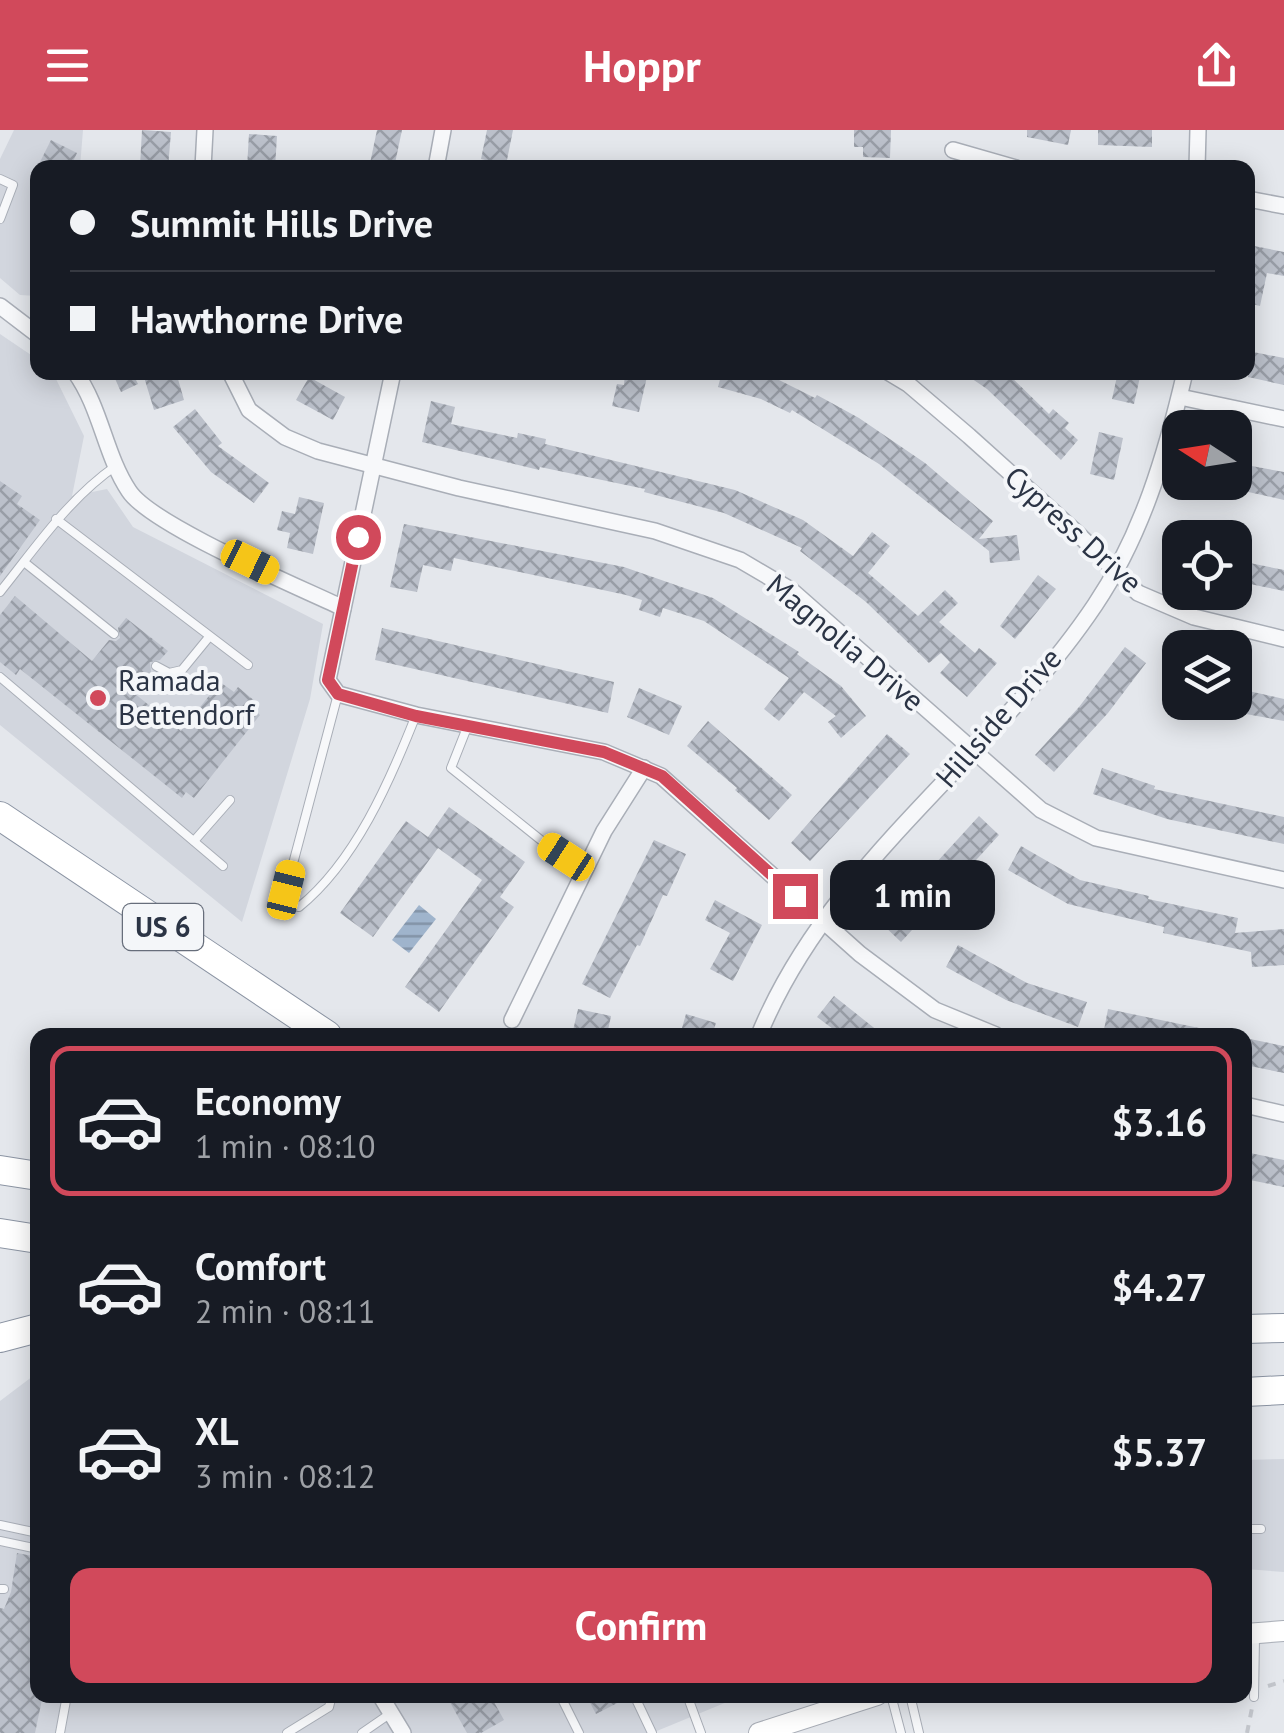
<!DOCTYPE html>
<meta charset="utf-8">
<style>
:root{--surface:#171b24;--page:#242831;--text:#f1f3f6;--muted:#9ea1a6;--line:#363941;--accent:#d1495b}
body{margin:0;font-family:"PT Sans",sans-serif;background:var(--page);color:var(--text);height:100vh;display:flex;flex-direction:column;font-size:38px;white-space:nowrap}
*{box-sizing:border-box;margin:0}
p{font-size:32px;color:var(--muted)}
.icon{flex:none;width:55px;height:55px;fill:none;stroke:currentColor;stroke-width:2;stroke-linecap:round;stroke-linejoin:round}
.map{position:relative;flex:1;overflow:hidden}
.panel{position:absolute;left:30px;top:898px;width:1222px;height:675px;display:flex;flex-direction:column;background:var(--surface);border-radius:20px;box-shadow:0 5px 25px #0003}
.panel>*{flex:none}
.banner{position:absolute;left:30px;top:30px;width:1225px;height:220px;border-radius:20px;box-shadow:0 5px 25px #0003;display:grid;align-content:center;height:220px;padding:0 40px;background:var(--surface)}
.needle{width:65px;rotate:282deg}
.tools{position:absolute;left:1162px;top:280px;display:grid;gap:20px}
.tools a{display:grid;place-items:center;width:90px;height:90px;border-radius:20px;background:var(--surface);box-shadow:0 5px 25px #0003;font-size:50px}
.end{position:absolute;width:45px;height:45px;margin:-22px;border:12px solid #d1495b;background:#fff;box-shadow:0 0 0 5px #fff}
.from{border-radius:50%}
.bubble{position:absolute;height:70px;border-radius:20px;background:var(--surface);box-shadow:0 5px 25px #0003;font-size:32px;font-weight:700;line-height:70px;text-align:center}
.car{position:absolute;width:30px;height:60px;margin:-30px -15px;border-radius:12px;box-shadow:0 0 8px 2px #0007;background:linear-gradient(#f5c518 24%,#345 0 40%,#f5c518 0 76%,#345 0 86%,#f5c518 0)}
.banner b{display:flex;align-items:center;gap:35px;height:95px;font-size:38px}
.banner b+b{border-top:2px solid var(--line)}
.banner i{width:25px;height:25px;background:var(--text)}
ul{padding:18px 0 0;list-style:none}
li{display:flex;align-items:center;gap:30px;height:150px;margin:0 20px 15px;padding:0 20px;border:5px solid transparent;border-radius:20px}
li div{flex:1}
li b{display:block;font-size:38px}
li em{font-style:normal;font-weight:700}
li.selected{border-color:var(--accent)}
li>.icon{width:90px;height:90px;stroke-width:1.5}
.cta{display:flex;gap:20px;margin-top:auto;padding:20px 40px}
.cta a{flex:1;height:115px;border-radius:20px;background:var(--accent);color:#fff;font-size:40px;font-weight:700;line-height:115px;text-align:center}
header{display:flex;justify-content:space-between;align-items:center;height:130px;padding:0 40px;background:var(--accent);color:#fff;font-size:45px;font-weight:700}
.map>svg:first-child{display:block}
.built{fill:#d2d6de}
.water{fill:url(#water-rules)}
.building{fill:url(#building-cross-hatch)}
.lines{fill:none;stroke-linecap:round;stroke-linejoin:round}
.lane-casing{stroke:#a9aeb7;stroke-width:10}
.street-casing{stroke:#a9aeb7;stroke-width:18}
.secondary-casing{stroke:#a9aeb7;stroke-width:22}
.highway-casing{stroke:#8b94a3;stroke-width:30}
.path{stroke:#c2c5cb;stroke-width:4;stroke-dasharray:8 8;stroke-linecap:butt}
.lane{stroke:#f7f8fa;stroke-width:8}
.street{stroke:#f7f8fa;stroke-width:15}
.secondary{stroke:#fff;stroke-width:20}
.highway{stroke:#fff;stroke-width:28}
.route{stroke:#d1495b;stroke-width:12}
.poi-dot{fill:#d1495b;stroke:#f4f6f9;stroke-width:4}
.labels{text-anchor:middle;stroke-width:8;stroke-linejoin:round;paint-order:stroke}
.shield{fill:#f4f6f9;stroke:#676e7b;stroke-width:2.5}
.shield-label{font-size:28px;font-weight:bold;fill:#2b3445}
.street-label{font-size:30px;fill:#2b3445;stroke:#f4f6f9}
.poi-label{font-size:30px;fill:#2b3445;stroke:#f4f6f9;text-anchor:start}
</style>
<header><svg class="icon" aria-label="menu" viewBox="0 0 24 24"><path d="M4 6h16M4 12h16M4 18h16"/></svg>Hoppr<svg class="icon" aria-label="share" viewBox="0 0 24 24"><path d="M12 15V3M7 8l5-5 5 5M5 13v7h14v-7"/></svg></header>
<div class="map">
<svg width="1284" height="1603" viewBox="0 0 1284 1603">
<defs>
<pattern id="water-rules" width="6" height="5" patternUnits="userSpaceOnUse" patternTransform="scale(2.5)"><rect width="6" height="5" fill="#9fb4cc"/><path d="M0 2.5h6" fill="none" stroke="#8293a7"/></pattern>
<pattern id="building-cross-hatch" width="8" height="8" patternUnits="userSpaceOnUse" patternTransform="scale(2.5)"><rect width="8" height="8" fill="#bbc0ca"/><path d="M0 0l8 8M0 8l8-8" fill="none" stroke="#989da6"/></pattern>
</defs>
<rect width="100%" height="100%" fill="#e4e7ec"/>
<g class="built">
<path d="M 14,0 L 83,0 L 80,37 L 38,38 L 37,166 L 20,165 L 0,148 L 0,29 Z"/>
<path d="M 0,204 L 37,229 L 38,242 L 51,243 L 56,249 L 84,306 L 72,366 L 107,359 L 133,397 L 323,494 L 310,569 L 242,792 L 0,595 Z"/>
<path d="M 37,1243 L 38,1565 L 744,1565 L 652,1603 L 0,1603 L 0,1271 Z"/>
<path d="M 1284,1329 L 1284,1442 L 1245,1439 L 1245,1330 Z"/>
</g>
<path class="water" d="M 419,775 L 436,789 L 409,823 L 392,810 Z"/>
<g class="building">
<path d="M 142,0 L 171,2 L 168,38 L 140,36 Z"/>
<path d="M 377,0 L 402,0 L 394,38 L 369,38 Z"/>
<path d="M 487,0 L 513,0 L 506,35 L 481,29 Z"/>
<path d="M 854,0 L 891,0 L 890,28 L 863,27 L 863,17 L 854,17 Z"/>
<path d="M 1027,0 L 1071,0 L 1068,15 L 1027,7 Z"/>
<path d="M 1098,0 L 1152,0 L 1152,17 L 1098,15 Z"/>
<path d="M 249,4 L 277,6 L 275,38 L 247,38 Z"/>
<path d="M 51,10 L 77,23 L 70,38 L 37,38 Z"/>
<path d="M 1249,115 L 1284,122 L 1284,146 L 1267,143 L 1260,176 L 1248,173 Z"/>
<path d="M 1248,221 L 1284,228 L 1284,255 L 1248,247 Z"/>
<path d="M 112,242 L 132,242 L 138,254 L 121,262 Z"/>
<path d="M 157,242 L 176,242 L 184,270 L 154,280 L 144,247 Z"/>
<path d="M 625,242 L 648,242 L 639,282 L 612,276 L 617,254 L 624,255 Z"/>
<path d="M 722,242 L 763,242 L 815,268 L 817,265 L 859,288 L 925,333 L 993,391 L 979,409 L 1017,405 L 1020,430 L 990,433 L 989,421 L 879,334 L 792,280 L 790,283 L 761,269 L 718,257 Z"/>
<path d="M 962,242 L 1006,242 L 1049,284 L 1053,279 L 1069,293 L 1065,298 L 1078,310 L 1061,330 L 987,259 Z"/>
<path d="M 1118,242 L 1141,242 L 1134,274 L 1112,269 Z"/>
<path d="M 309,247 L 345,267 L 333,290 L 296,270 Z"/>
<path d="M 431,271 L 455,277 L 451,294 L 517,308 L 518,303 L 546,309 L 545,314 L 735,360 L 803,390 L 853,426 L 872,402 L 890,416 L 868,443 L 918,486 L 945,460 L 958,473 L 939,492 L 975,523 L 979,518 L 997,533 L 967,567 L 940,543 L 950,532 L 941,523 L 929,533 L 866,472 L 800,421 L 802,418 L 724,383 L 644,362 L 645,359 L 540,337 L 539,340 L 422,312 Z"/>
<path d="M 195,279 L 222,313 L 218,316 L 269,353 L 254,373 L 211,342 L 173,297 Z"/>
<path d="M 1099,302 L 1123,308 L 1114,350 L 1090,344 Z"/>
<path d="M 1235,333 L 1284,342 L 1284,370 L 1235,359 Z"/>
<path d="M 0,351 L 22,366 L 17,374 L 40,390 L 0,446 Z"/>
<path d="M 299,367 L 324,373 L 313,424 L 287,418 L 290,403 L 277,400 L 282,381 L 295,384 Z"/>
<path d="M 404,394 L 624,437 L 713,468 L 799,522 L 797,524 L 841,556 L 866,586 L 841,608 L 828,592 L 836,586 L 804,562 L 779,591 L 764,579 L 789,548 L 704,491 L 663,478 L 660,487 L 639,480 L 642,470 L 626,465 L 454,428 L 451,441 L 423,435 L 417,462 L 390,457 Z"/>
<path d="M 1235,430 L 1284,440 L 1284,461 L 1235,451 Z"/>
<path d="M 1038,445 L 1056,459 L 1015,509 L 1000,496 Z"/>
<path d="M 15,466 L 92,531 L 109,510 L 116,511 L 120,508 L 118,498 L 126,488 L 168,521 L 160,530 L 150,532 L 151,542 L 134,563 L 181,601 L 220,552 L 234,562 L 238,557 L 256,572 L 252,578 L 260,585 L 194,668 L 186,662 L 182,668 L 20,539 L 16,545 L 0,532 L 0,485 Z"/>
<path d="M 382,498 L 614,552 L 608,583 L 375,530 Z"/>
<path d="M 1125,517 L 1146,533 L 1108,583 L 1054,642 L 1035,625 L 1079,577 Z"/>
<path d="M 1167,543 L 1180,545 L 1180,570 L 1162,566 Z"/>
<path d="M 639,558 L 682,576 L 669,605 L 627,587 Z"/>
<path d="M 1235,558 L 1284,569 L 1284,591 L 1235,582 Z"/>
<path d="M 708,591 L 792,665 L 769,690 L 735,660 L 737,658 L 687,616 Z"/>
<path d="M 887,604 L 910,624 L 810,731 L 791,713 Z"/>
<path d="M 1102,638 L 1155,656 L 1154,659 L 1284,687 L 1284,714 L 1167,689 L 1093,664 Z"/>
<path d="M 449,677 L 525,732 L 500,767 L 514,777 L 439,882 L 405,857 L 482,750 L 438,718 L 373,807 L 340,783 L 406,691 L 428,707 Z"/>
<path d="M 979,686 L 999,705 L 901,812 L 881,793 Z"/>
<path d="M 654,710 L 686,724 L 667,766 L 663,765 L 640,816 L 637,815 L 610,868 L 582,854 Z"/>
<path d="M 1021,716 L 1080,750 L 1149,766 L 1148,769 L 1238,788 L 1235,803 L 1284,799 L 1284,835 L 1252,837 L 1251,822 L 1163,803 L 1164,797 L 1068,774 L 1008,740 Z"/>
<path d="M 715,770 L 762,795 L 733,851 L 710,839 L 730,803 L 705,790 Z"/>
<path d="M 958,815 L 1027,853 L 1087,872 L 1078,897 L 1006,870 L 946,837 Z"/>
<path d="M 834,866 L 883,905 L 841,905 L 817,887 Z"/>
<path d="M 578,879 L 611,886 L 607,905 L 572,905 Z"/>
<path d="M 1108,879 L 1199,898 L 1198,905 L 1103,905 Z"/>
<path d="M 686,884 L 716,893 L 712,905 L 680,905 Z"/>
<path d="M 1245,908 L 1284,916 L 1284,943 L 1245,935 Z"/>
<path d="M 1245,1022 L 1284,1030 L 1284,1057 L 1245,1049 Z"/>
<path d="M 17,1423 L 38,1427 L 38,1565 L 43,1565 L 35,1603 L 0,1603 L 0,1478 L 4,1479 L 11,1462 Z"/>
<path d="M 446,1565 L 490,1565 L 504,1590 L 481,1603 L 467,1603 Z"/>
<path d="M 586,1565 L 627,1565 L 627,1568 L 596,1584 Z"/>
</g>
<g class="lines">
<g class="lane-casing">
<g id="lane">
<path d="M 0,49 L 13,55 L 0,89"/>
<path d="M 56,389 L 248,535"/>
<path d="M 24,432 L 114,504"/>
<path d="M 0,462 C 37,416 68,369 117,335"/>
<path d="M 156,536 L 169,543 L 182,540 L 209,507"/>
<path d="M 0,547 L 223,736"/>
<path d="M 338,564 L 286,760 L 290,775 L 299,777 C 355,732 390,651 416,585"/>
<path d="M 468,595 L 451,638 L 547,715 L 585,739"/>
<path d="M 194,711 L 230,670"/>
<path d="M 0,1395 L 38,1403"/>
<path d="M 1245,1399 L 1261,1399"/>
<path d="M 0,1411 L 38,1419"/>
<path d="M 0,1459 L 4,1459"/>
<path d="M 560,1565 L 579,1603"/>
<path d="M 634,1565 L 652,1603"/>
<path d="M 687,1565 L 701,1603"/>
<path d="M 891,1565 L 901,1603"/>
<path d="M 910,1565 L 919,1603"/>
<path d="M 1254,1567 L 1255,1508"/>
<path d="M 60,1603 L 67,1565"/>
<path d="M 287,1603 L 329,1577 L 332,1565"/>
<path d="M 362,1603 L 391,1583"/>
</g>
</g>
<g class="street-casing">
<g id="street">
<path d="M 953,20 L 1016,38"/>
<path d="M 203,38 L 205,0"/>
<path d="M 436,38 L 443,0"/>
<path d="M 1197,38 L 1198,0"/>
<path d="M 1248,69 L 1284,76"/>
<path d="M 0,176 L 38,205"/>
<path d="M 75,242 C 101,278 105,325 129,361 C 151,395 299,457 343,478"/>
<path d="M 230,242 L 249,280 L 285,307 L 318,321 L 459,358 L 655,401 L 740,430 L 791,460 L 1041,680 L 1096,708 L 1284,750"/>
<path d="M 393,242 L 328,550 L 338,564 L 416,585 L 604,622 L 661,646 L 860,824 L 935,880 L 996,905"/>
<path d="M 888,242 L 908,254 L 969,306 L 1077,403 L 1138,463 L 1194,487 L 1284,509"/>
<path d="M 1180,267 L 1284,289"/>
<path d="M 512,890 L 604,701 L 644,638"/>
<path d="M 759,905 C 829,733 993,627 1095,475 C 1142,405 1166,324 1185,242"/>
<path d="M 1245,975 L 1284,984"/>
<path d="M 380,1565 L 403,1603"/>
</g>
</g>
<g class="secondary-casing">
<g id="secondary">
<path d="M 1245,1504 L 1284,1501"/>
<path d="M 759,1603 L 877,1565"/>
</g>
</g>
<g class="highway-casing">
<g id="highway">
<path d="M 0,686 L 327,905"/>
<path d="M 0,1040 L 38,1046"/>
<path d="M 0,1103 L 38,1109"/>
<path d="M 1245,1199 L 1284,1198"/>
<path d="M 0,1208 L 38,1198"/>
<path d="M 1245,1262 L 1284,1260"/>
</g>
</g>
<g class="path">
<path d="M 1268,1556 L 1284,1551"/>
<path d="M 1247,1603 L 1252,1578"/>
</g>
<use href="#lane" class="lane"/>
<use href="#street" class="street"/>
<use href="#secondary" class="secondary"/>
<use href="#highway" class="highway"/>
</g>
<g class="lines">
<path class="route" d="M 358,407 L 328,550 L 338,564 L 416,586 L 604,622 L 662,646 L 795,766"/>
</g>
<circle class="poi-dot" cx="98" cy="568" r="10"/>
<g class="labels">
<rect class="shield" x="123" y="774" width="80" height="46" rx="8"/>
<g class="shield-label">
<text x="163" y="807">US 6</text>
</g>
<g class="street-label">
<text transform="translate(1073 400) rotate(42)" y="10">Cypress Drive</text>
<text transform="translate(845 513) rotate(40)" y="10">Magnolia Drive</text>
<text transform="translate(999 588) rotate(-49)" y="10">Hillside Drive</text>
</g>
<g class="poi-label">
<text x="118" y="561">Ramada<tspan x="118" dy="34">Bettendorf</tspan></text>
</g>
</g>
</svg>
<div class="tools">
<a><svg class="needle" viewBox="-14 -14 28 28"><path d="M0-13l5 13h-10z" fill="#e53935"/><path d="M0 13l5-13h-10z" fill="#9ea1a6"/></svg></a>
<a><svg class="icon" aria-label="locate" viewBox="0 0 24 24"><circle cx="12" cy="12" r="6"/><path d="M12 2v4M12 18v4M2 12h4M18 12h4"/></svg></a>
<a><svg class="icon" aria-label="layers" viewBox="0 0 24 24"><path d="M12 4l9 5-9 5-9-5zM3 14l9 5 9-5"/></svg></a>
</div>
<i class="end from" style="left:358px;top:407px"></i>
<i class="end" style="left:795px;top:766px"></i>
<div class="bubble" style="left:830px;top:730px;width:165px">1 min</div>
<i class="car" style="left:250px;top:432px;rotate:116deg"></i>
<i class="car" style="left:566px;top:727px;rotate:303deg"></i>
<i class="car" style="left:286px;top:760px;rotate:14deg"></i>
<div class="banner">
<b><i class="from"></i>Summit Hills Drive</b>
<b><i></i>Hawthorne Drive</b>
</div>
<section class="panel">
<ul>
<li class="selected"><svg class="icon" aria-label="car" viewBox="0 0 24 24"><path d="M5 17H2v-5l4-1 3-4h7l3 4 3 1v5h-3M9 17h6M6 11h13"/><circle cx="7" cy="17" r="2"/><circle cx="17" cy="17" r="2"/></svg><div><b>Economy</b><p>1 min · 08:10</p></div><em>$3.16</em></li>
<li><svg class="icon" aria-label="car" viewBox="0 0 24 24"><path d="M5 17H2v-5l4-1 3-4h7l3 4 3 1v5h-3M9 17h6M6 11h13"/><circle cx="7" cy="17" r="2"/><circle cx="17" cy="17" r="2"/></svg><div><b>Comfort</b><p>2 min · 08:11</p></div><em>$4.27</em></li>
<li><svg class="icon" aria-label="car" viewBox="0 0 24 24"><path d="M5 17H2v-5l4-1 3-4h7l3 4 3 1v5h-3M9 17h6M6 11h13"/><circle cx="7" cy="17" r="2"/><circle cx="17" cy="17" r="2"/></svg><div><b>XL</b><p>3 min · 08:12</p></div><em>$5.37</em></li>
</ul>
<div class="cta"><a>Confirm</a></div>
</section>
</div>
